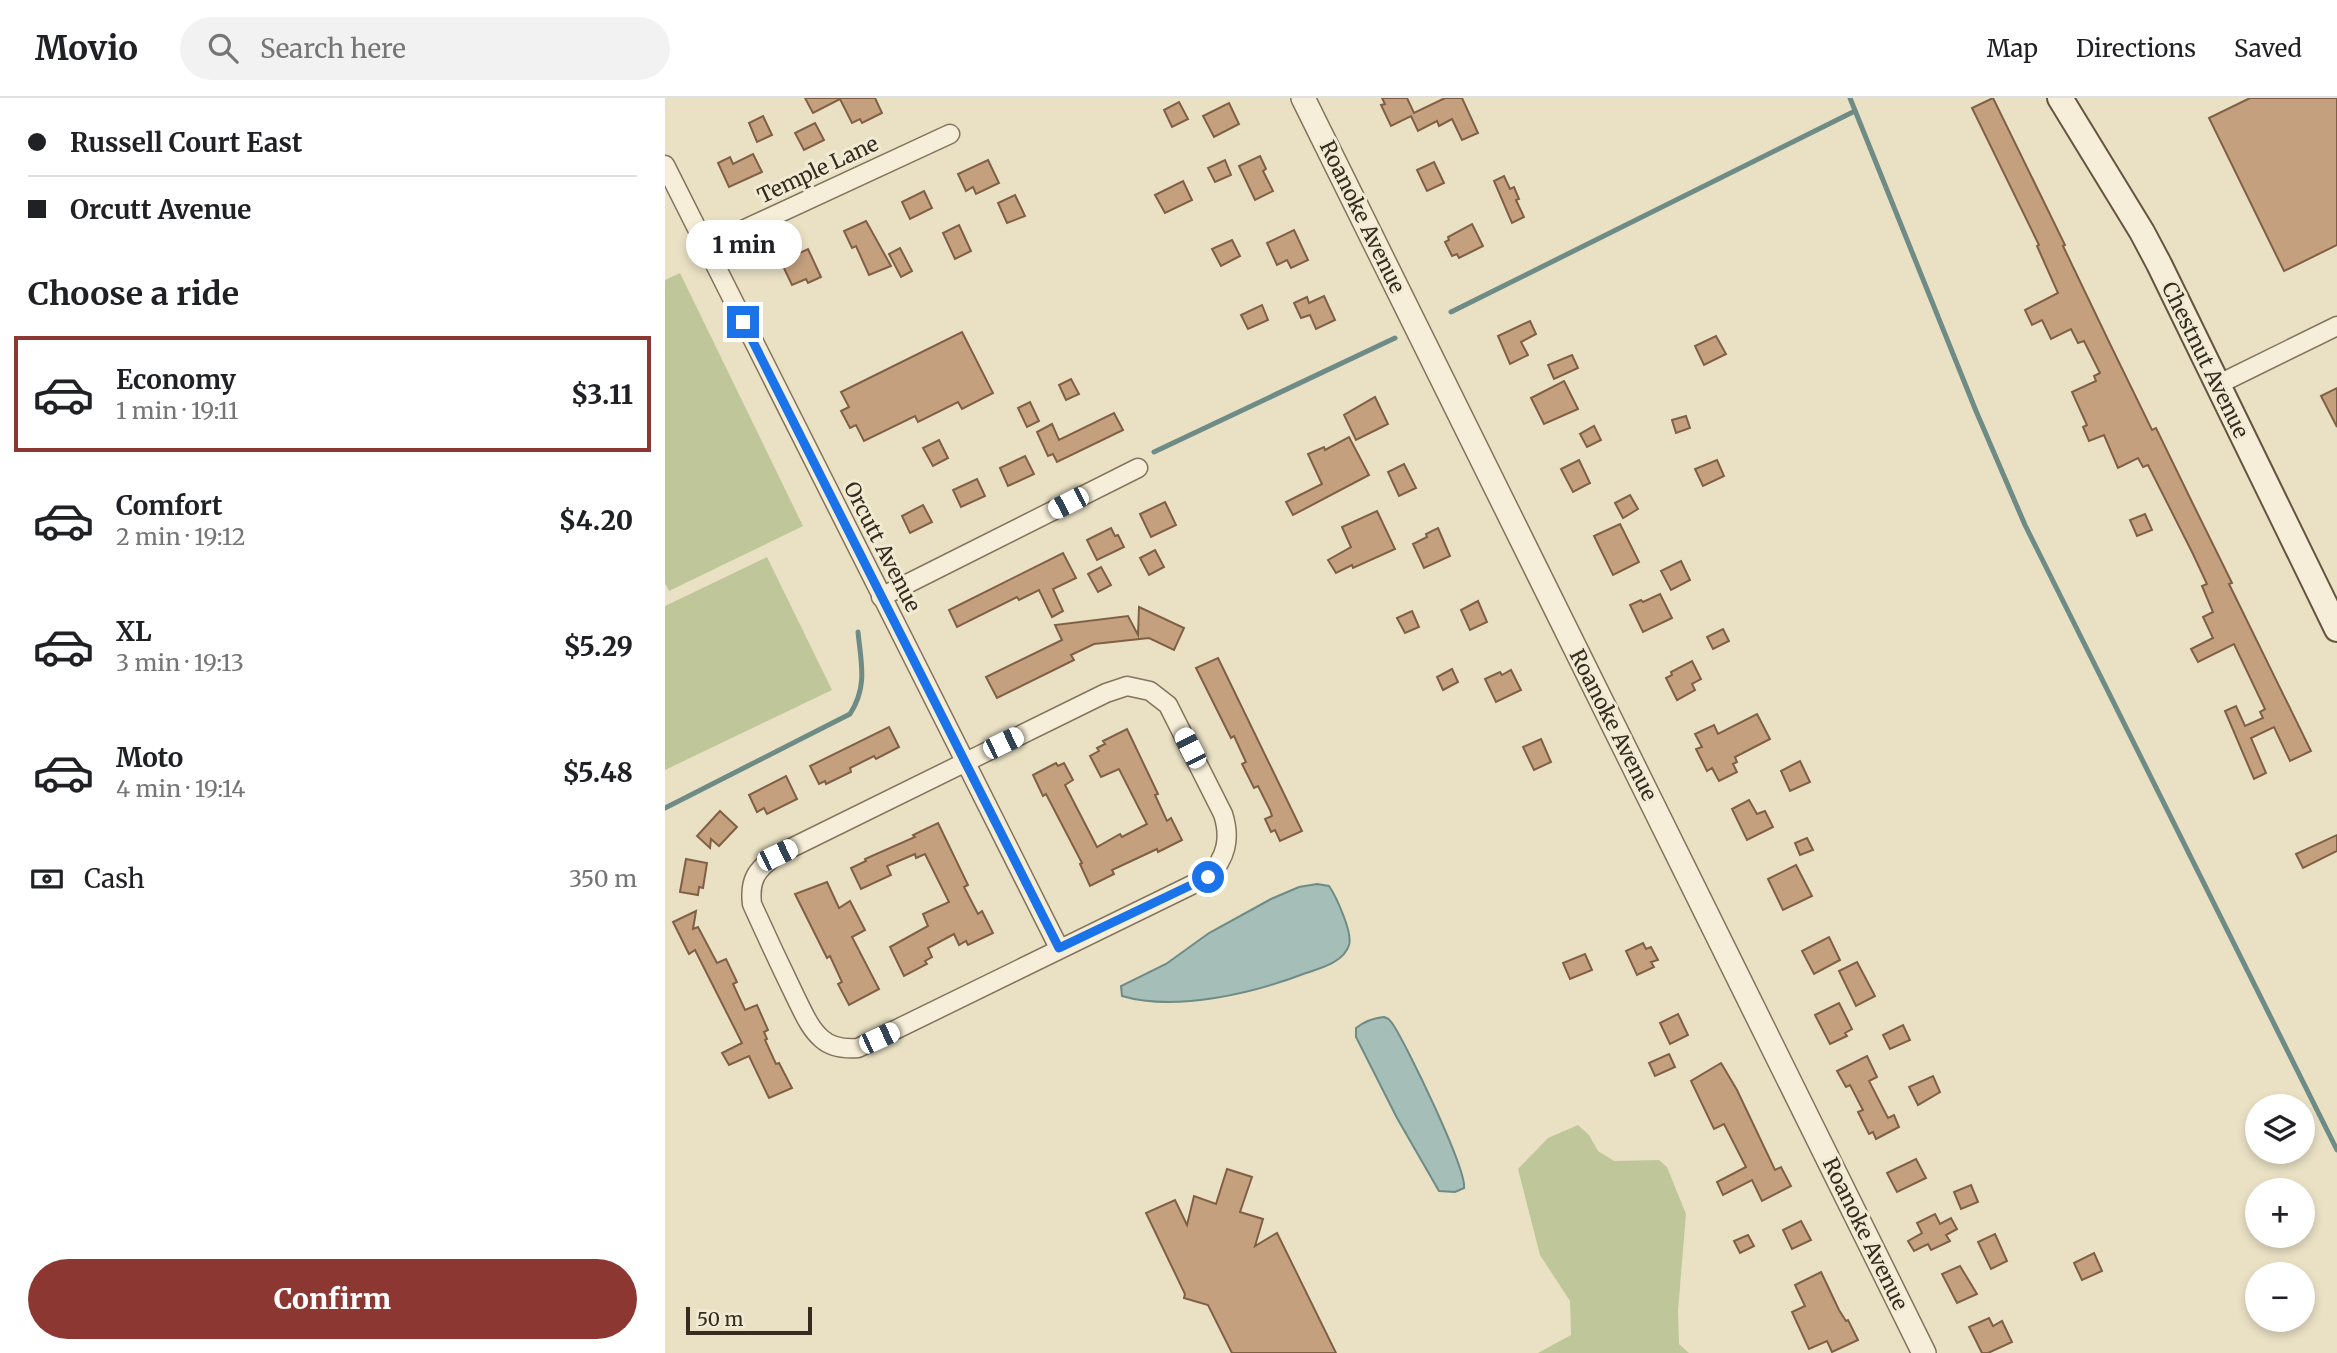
<!DOCTYPE html>
<meta charset="utf-8">
<style>
:root{--surface:#fff;--page:#f2f2f2;--text:#202124;--muted:#757577;--line:#e0e0e0;--accent:#8d3732}
body{margin:0;font-family:Merriweather,serif;background:var(--page);color:var(--text);height:100vh;display:flex;flex-direction:column;font-size:26px;white-space:nowrap}
*{box-sizing:border-box;margin:0}
p{font-size:23px;color:var(--muted)}
.icon{flex:none;width:38px;height:38px;fill:none;stroke:currentColor;stroke-width:2;stroke-linecap:round;stroke-linejoin:round}
.map{position:relative;flex:1;overflow:hidden}
.details{display:flex;flex-direction:column;background:var(--surface);width:665px}
.details>*{flex:none}
.guide{display:grid;align-content:center;height:154px;padding:0 28px;background:var(--surface)}
.fabs{position:absolute;left:1580px;top:996px;display:grid;gap:14px}
.fabs a{display:grid;place-items:center;width:70px;height:70px;border-radius:50%;background:var(--surface);box-shadow:0 4px 10px #0003;font-size:35px}
.scale{position:absolute;left:21px;bottom:18px;width:126px;box-sizing:border-box;padding-left:7px;border:4px solid #352b1f;border-top:0;font-size:19px;line-height:24px;white-space:nowrap;color:#352b1f;-webkit-text-stroke:5px #f2ebd4;paint-order:stroke}
.end{position:absolute;width:32px;height:32px;margin:-16px;border:9px solid #1a73e8;background:#fff;box-shadow:0 0 0 4px #fff}
.from{border-radius:50%}
.bubble{position:absolute;height:49px;border-radius:24px;background:var(--surface);box-shadow:0 4px 10px #0003;font-size:23px;font-weight:800;line-height:49px;text-align:center}
.car{position:absolute;width:21px;height:42px;margin:-21px -10px;border-radius:9px;box-shadow:0 0 5px 2px #0007;background:linear-gradient(#fff 24%,#345 0 40%,#fff 0 76%,#345 0 86%,#fff 0)}
.guide b{display:flex;align-items:center;gap:24px;height:66px;font-size:26px}
.guide b+b{border-top:2px solid var(--line)}
.guide i{width:18px;height:18px;background:var(--text)}
ul{padding:0;list-style:none}
li{display:flex;align-items:center;gap:21px;height:116px;margin:0 14px 10px;padding:0 14px;border:4px solid transparent;border-radius:0px}
li div{flex:1}
li b{display:block;font-size:26px}
li em{font-style:normal;font-weight:800}
li.current{border-color:var(--accent)}
li>.icon{width:63px;height:63px;stroke-width:1.5}
h2{padding:0 28px;font-size:32px;line-height:84px}
.pay{display:flex;align-items:center;gap:18px;height:77px;padding:0 28px;font-size:26px}
.pay p{margin-inline-start:auto}
.primary-button{display:flex;gap:14px;margin-top:auto;padding:14px 28px}
.primary-button a{flex:1;height:80px;border-radius:42px;background:var(--accent);color:#fff;font-size:28px;font-weight:800;line-height:80px;text-align:center}
header{display:flex;align-items:center;gap:42px;box-sizing:border-box;height:98px;padding:0 35px;background:var(--surface);border-bottom:2px solid var(--line)}
header strong{font-size:33px}
nav{display:flex;gap:38px;margin-inline-start:auto;font-size:24px}
.search{width:490px;height:63px;background:var(--page);display:flex;align-items:center;gap:18px;box-sizing:border-box;padding:0 24px;border-radius:38px;color:var(--muted);font-size:26px}
main{display:flex;flex:1;min-height:0}
.map>svg:first-child{display:block}
.green{fill:#bfc79a}
.water{fill:#a6beb8;stroke:#6e8b86;stroke-width:2}
.lines{fill:none;stroke-linecap:round;stroke-linejoin:round}
.stream{stroke:#6e8b86;stroke-width:5}
.building{fill:#c5a07e;stroke:#806045;stroke-width:2}
.minor-casing{stroke:#83745d;stroke-width:21}
.tertiary-casing{stroke:#83745d;stroke-width:26}
.secondary-casing{stroke:#655540;stroke-width:28}
.minor{stroke:#f6eed8;stroke-width:18}
.tertiary{stroke:#f6eed8;stroke-width:23}
.secondary{stroke:#f6eed8;stroke-width:24}
.route{stroke:#1a73e8;stroke-width:9}
.labels{text-anchor:middle;stroke-width:6;stroke-linejoin:round;paint-order:stroke}
.street-label{font-size:21px;fill:#352b1f;stroke:#f2ebd4}
</style>
<header>
<strong>Movio</strong>
<div class="search"><svg class="icon" aria-label="search" viewBox="0 0 24 24"><circle cx="10" cy="10" r="6"/><path d="M15 15l6 6"/></svg>Search here</div>
<nav><a>Map</a><a>Directions</a><a>Saved</a></nav>
</header>
<main>
<section class="details">
<div class="guide">
<b><i class="from"></i>Russell Court East</b>
<b><i></i>Orcutt Avenue</b>
</div>
<h2>Choose a ride</h2>
<ul>
<li class="current"><svg class="icon" aria-label="car" viewBox="0 0 24 24"><path d="M5 17H2v-5l4-1 3-4h7l3 4 3 1v5h-3M9 17h6M6 11h13"/><circle cx="7" cy="17" r="2"/><circle cx="17" cy="17" r="2"/></svg><div><b>Economy</b><p>1 min · 19:11</p></div><em>$3.11</em></li>
<li><svg class="icon" aria-label="car" viewBox="0 0 24 24"><path d="M5 17H2v-5l4-1 3-4h7l3 4 3 1v5h-3M9 17h6M6 11h13"/><circle cx="7" cy="17" r="2"/><circle cx="17" cy="17" r="2"/></svg><div><b>Comfort</b><p>2 min · 19:12</p></div><em>$4.20</em></li>
<li><svg class="icon" aria-label="car" viewBox="0 0 24 24"><path d="M5 17H2v-5l4-1 3-4h7l3 4 3 1v5h-3M9 17h6M6 11h13"/><circle cx="7" cy="17" r="2"/><circle cx="17" cy="17" r="2"/></svg><div><b>XL</b><p>3 min · 19:13</p></div><em>$5.29</em></li>
<li><svg class="icon" aria-label="car" viewBox="0 0 24 24"><path d="M5 17H2v-5l4-1 3-4h7l3 4 3 1v5h-3M9 17h6M6 11h13"/><circle cx="7" cy="17" r="2"/><circle cx="17" cy="17" r="2"/></svg><div><b>Moto</b><p>4 min · 19:14</p></div><em>$5.48</em></li>
</ul>
<div class="pay"><svg class="icon" aria-label="cash" viewBox="0 0 24 24"><path d="M3 7h18v10H3z"/><circle cx="12" cy="12" r="2"/></svg>Cash<p>350 m</p></div>
<div class="primary-button"><a>Confirm</a></div>
</section>
<div class="map">
<svg width="1672" height="1255" viewBox="0 0 1672 1255">
<rect width="100%" height="100%" fill="#eae1c5"/>
<g class="green">
<path d="M 15,175 L 138,428 L 4,493 L 0,485 L 0,182 Z"/>
<path d="M 102,459 L 167,592 L 0,672 L 0,508 Z"/>
<path d="M 913,1027 L 924,1037 L 933,1053 L 949,1063 L 994,1062 L 1002,1069 L 1021,1116 L 1013,1213 L 1014,1246 L 1024,1255 L 873,1255 L 906,1237 L 905,1203 L 875,1157 L 853,1071 L 883,1040 Z"/>
</g>
<g class="water">
<path d="M 652,786 L 664,788 C 671,798 688,835 684,847 C 679,864 656,870 641,875 C 589,895 511,914 457,898 L 456,888 L 501,866 L 544,835 L 606,801 L 634,789 Z"/>
<path d="M 719,919 C 724,921 724,921 727,925 C 741,945 802,1072 799,1090 L 790,1094 L 774,1093 L 732,1020 L 691,939 L 691,930 C 700,923 708,920 719,919 Z"/>
</g>
<g class="lines">
<g class="stream">
<path d="M 1185,0 L 1311,313 L 1360,427 L 1672,1052"/>
<path d="M 786,214 L 1190,13"/>
<path d="M 489,354 L 730,240"/>
<path d="M 0,710 L 185,616 C 203,588 196,565 193,534"/>
</g>
</g>
<g class="building">
<path d="M 140,0 L 210,0 L 217,15 L 197,25 L 195,21 L 187,25 L 175,1 L 148,15 Z"/>
<path d="M 717,0 L 742,0 L 749,15 L 780,0 L 797,0 L 813,35 L 797,42 L 787,21 L 774,28 L 772,23 L 753,33 L 746,18 L 726,28 L 716,7 L 720,6 Z"/>
<path d="M 1328,0 L 1400,147 L 1398,148 L 1446,248 L 1487,332 L 1491,330 L 1526,402 L 1567,485 L 1564,486 L 1646,653 L 1625,663 L 1609,629 L 1586,640 L 1601,675 L 1589,681 L 1560,613 L 1571,608 L 1580,628 L 1598,620 L 1595,614 L 1600,611 L 1569,546 L 1533,564 L 1526,551 L 1548,540 L 1538,519 L 1548,514 L 1537,488 L 1542,486 L 1527,454 L 1483,367 L 1478,369 L 1473,360 L 1453,370 L 1439,337 L 1424,343 L 1418,329 L 1422,327 L 1407,294 L 1431,283 L 1429,278 L 1435,275 L 1419,243 L 1413,245 L 1406,231 L 1386,241 L 1377,222 L 1367,227 L 1360,212 L 1393,195 L 1372,148 L 1374,147 L 1307,10 Z"/>
<path d="M 1585,0 L 1672,0 L 1672,147 L 1619,173 L 1544,20 Z"/>
<path d="M 514,4 L 523,21 L 507,29 L 499,12 Z"/>
<path d="M 564,5 L 574,26 L 549,39 L 538,18 Z"/>
<path d="M 98,18 L 107,37 L 92,44 L 84,25 Z"/>
<path d="M 150,25 L 159,42 L 139,52 L 130,35 Z"/>
<path d="M 88,56 L 97,74 L 64,89 L 53,65 L 65,59 L 68,66 Z"/>
<path d="M 595,58 L 601,71 L 598,73 L 608,93 L 590,102 L 574,68 Z"/>
<path d="M 323,62 L 334,85 L 311,96 L 308,89 L 301,93 L 293,76 Z"/>
<path d="M 560,62 L 566,77 L 550,84 L 543,70 Z"/>
<path d="M 769,64 L 779,85 L 762,93 L 752,72 Z"/>
<path d="M 839,78 L 845,91 L 849,89 L 854,101 L 851,102 L 859,119 L 847,125 L 829,83 Z"/>
<path d="M 518,83 L 527,102 L 500,115 L 490,97 Z"/>
<path d="M 259,93 L 267,110 L 245,121 L 237,104 Z"/>
<path d="M 350,97 L 360,118 L 342,125 L 333,105 Z"/>
<path d="M 201,123 L 226,168 L 204,177 L 191,148 L 187,150 L 179,133 Z"/>
<path d="M 807,126 L 818,148 L 794,160 L 792,156 L 787,158 L 780,144 L 784,142 L 783,139 Z"/>
<path d="M 294,127 L 306,153 L 290,161 L 278,135 Z"/>
<path d="M 629,132 L 643,162 L 626,170 L 622,162 L 612,167 L 602,145 Z"/>
<path d="M 567,142 L 575,158 L 556,168 L 547,151 Z"/>
<path d="M 235,150 L 247,173 L 236,179 L 224,156 Z"/>
<path d="M 143,151 L 156,179 L 143,185 L 141,181 L 127,187 L 116,164 Z"/>
<path d="M 659,198 L 670,222 L 651,231 L 645,217 L 636,220 L 629,205 L 642,199 L 644,205 Z"/>
<path d="M 597,207 L 603,222 L 583,231 L 576,217 Z"/>
<path d="M 865,223 L 871,236 L 856,244 L 863,257 L 845,266 L 833,238 Z"/>
<path d="M 297,234 L 328,295 L 297,311 L 293,304 L 253,324 L 250,318 L 199,343 L 191,327 L 185,330 L 176,313 L 184,309 L 176,294 Z"/>
<path d="M 1051,238 L 1061,256 L 1039,267 L 1030,248 Z"/>
<path d="M 907,257 L 913,270 L 889,281 L 883,267 Z"/>
<path d="M 406,281 L 414,296 L 401,302 L 394,287 Z"/>
<path d="M 899,283 L 913,311 L 879,326 L 866,300 Z"/>
<path d="M 1672,290 L 1672,329 L 1656,298 Z"/>
<path d="M 710,299 L 723,326 L 691,342 L 679,317 Z"/>
<path d="M 365,304 L 374,323 L 362,329 L 353,310 Z"/>
<path d="M 449,315 L 458,332 L 392,364 L 388,356 L 383,358 L 372,334 L 387,326 L 394,342 Z"/>
<path d="M 1021,318 L 1025,330 L 1011,335 L 1007,322 Z"/>
<path d="M 929,328 L 936,342 L 922,349 L 915,336 Z"/>
<path d="M 684,339 L 704,377 L 628,417 L 621,404 L 657,386 L 643,356 L 659,349 L 660,352 Z"/>
<path d="M 274,342 L 283,360 L 268,368 L 258,350 Z"/>
<path d="M 360,358 L 369,376 L 343,388 L 335,370 Z"/>
<path d="M 914,362 L 925,385 L 908,394 L 896,371 Z"/>
<path d="M 1052,362 L 1059,378 L 1038,388 L 1030,371 Z"/>
<path d="M 739,366 L 751,390 L 734,398 L 723,374 Z"/>
<path d="M 312,381 L 320,398 L 296,409 L 288,392 Z"/>
<path d="M 965,397 L 973,411 L 958,420 L 950,405 Z"/>
<path d="M 500,404 L 511,427 L 486,439 L 475,416 Z"/>
<path d="M 258,407 L 267,424 L 245,435 L 237,418 Z"/>
<path d="M 712,413 L 730,451 L 688,470 L 687,467 L 671,475 L 663,462 L 686,449 L 677,429 Z"/>
<path d="M 1480,416 L 1487,432 L 1472,438 L 1465,422 Z"/>
<path d="M 955,426 L 974,464 L 948,477 L 929,438 Z"/>
<path d="M 446,430 L 450,438 L 453,437 L 459,449 L 432,462 L 422,442 Z"/>
<path d="M 773,430 L 785,458 L 759,470 L 748,446 L 762,439 L 761,436 Z"/>
<path d="M 490,452 L 499,469 L 484,477 L 475,460 Z"/>
<path d="M 398,455 L 411,480 L 388,491 L 398,513 L 387,519 L 374,492 L 354,502 L 352,499 L 292,529 L 284,512 Z"/>
<path d="M 1016,463 L 1025,482 L 1006,492 L 996,473 Z"/>
<path d="M 436,469 L 446,487 L 433,494 L 423,476 Z"/>
<path d="M 995,496 L 1007,520 L 978,534 L 965,507 L 976,502 L 978,504 Z"/>
<path d="M 813,503 L 822,524 L 805,532 L 796,512 Z"/>
<path d="M 474,509 L 519,530 L 509,552 L 484,540 L 429,546 L 406,557 L 409,562 L 332,600 L 321,579 L 397,542 L 390,527 L 463,518 L 473,537 Z"/>
<path d="M 747,513 L 754,529 L 740,535 L 732,520 Z"/>
<path d="M 1058,531 L 1064,543 L 1048,551 L 1042,539 Z"/>
<path d="M 553,560 L 637,733 L 615,743 L 610,732 L 606,734 L 600,721 L 607,718 L 605,712 L 593,688 L 589,690 L 577,666 L 581,664 L 569,638 L 566,640 L 531,570 Z"/>
<path d="M 1027,563 L 1036,581 L 1027,586 L 1030,592 L 1012,602 L 1001,580 L 1007,577 L 1006,574 Z"/>
<path d="M 787,571 L 793,584 L 778,592 L 772,579 Z"/>
<path d="M 846,572 L 856,592 L 831,604 L 820,581 L 835,574 L 837,577 Z"/>
<path d="M 1092,616 L 1105,641 L 1070,659 L 1072,664 L 1068,666 L 1072,674 L 1054,683 L 1047,670 L 1042,673 L 1031,651 L 1037,649 L 1030,636 L 1049,627 L 1053,636 Z"/>
<path d="M 224,629 L 234,649 L 211,661 L 209,658 L 185,670 L 186,674 L 161,686 L 160,683 L 154,686 L 145,668 Z"/>
<path d="M 462,631 L 493,696 L 490,697 L 502,723 L 506,720 L 517,742 L 493,754 L 492,751 L 447,772 L 449,776 L 425,788 L 415,766 L 417,765 L 381,696 L 378,698 L 368,677 L 391,665 L 393,668 L 399,665 L 408,682 L 400,687 L 432,749 L 455,736 L 457,739 L 482,726 L 454,671 L 436,679 L 425,658 L 434,653 L 432,650 L 440,646 L 438,643 Z"/>
<path d="M 876,641 L 886,664 L 869,672 L 858,649 Z"/>
<path d="M 1135,663 L 1145,684 L 1125,693 L 1116,673 Z"/>
<path d="M 121,678 L 132,701 L 102,716 L 99,710 L 92,714 L 84,697 Z"/>
<path d="M 1084,702 L 1092,716 L 1100,713 L 1108,729 L 1082,742 L 1067,711 Z"/>
<path d="M 55,713 L 72,729 L 54,748 L 46,741 L 45,750 L 32,738 Z"/>
<path d="M 273,725 L 303,787 L 299,789 L 313,816 L 317,813 L 328,835 L 303,847 L 301,843 L 294,847 L 289,836 L 263,850 L 267,859 L 260,863 L 262,866 L 239,878 L 225,849 L 263,828 L 258,816 L 284,804 L 260,756 L 251,760 L 250,756 L 222,768 L 226,777 L 196,791 L 186,770 L 201,763 L 200,761 L 250,739 L 248,737 Z"/>
<path d="M 1672,737 L 1672,753 L 1638,770 L 1631,756 Z"/>
<path d="M 1142,740 L 1148,752 L 1135,757 L 1130,745 Z"/>
<path d="M 21,761 L 42,765 L 38,790 L 34,789 L 33,797 L 15,794 Z"/>
<path d="M 1131,767 L 1147,798 L 1118,812 L 1103,781 Z"/>
<path d="M 162,784 L 174,810 L 185,803 L 200,832 L 187,839 L 214,891 L 184,907 L 173,886 L 177,884 L 165,858 L 162,860 L 130,796 Z"/>
<path d="M 31,813 L 28,831 L 33,829 L 52,865 L 61,861 L 72,884 L 68,886 L 80,912 L 92,907 L 103,932 L 99,934 L 102,941 L 100,942 L 111,966 L 114,965 L 127,990 L 104,1000 L 84,958 L 64,967 L 57,955 L 77,945 L 30,852 L 24,856 L 8,824 Z"/>
<path d="M 1164,839 L 1175,862 L 1149,876 L 1137,853 Z"/>
<path d="M 978,845 L 981,851 L 986,849 L 993,862 L 986,864 L 989,869 L 972,877 L 961,853 Z"/>
<path d="M 920,856 L 927,872 L 905,881 L 898,865 Z"/>
<path d="M 1192,864 L 1210,898 L 1191,908 L 1174,873 Z"/>
<path d="M 1174,905 L 1187,931 L 1180,935 L 1182,938 L 1165,946 L 1150,917 Z"/>
<path d="M 1013,916 L 1023,937 L 1005,946 L 995,925 Z"/>
<path d="M 1238,927 L 1245,942 L 1225,951 L 1218,937 Z"/>
<path d="M 1004,956 L 1010,969 L 990,978 L 984,965 Z"/>
<path d="M 1202,958 L 1212,979 L 1204,983 L 1223,1020 L 1229,1017 L 1234,1029 L 1211,1041 L 1208,1034 L 1204,1036 L 1193,1014 L 1198,1012 L 1185,987 L 1181,989 L 1172,973 Z"/>
<path d="M 1056,965 L 1072,992 L 1110,1072 L 1116,1069 L 1126,1088 L 1097,1103 L 1087,1082 L 1058,1097 L 1052,1084 L 1081,1069 L 1059,1026 L 1049,1031 L 1026,983 Z"/>
<path d="M 1268,978 L 1275,994 L 1253,1007 L 1244,989 Z"/>
<path d="M 1251,1061 L 1261,1080 L 1232,1094 L 1222,1075 Z"/>
<path d="M 562,1071 L 587,1079 L 575,1114 L 598,1121 L 590,1148 L 612,1135 L 671,1255 L 567,1255 L 543,1207 L 519,1200 L 520,1196 L 481,1115 L 510,1102 L 522,1127 L 529,1098 L 551,1106 Z"/>
<path d="M 1306,1087 L 1313,1104 L 1296,1111 L 1289,1094 Z"/>
<path d="M 1270,1116 L 1275,1126 L 1286,1120 L 1292,1131 L 1281,1137 L 1285,1143 L 1266,1152 L 1263,1146 L 1249,1153 L 1243,1143 L 1257,1135 L 1252,1125 Z"/>
<path d="M 1136,1123 L 1146,1142 L 1127,1151 L 1118,1132 Z"/>
<path d="M 1330,1136 L 1342,1163 L 1326,1171 L 1313,1144 Z"/>
<path d="M 1083,1137 L 1089,1148 L 1075,1155 L 1069,1143 Z"/>
<path d="M 1429,1155 L 1437,1173 L 1417,1182 L 1409,1165 Z"/>
<path d="M 1295,1168 L 1312,1196 L 1292,1205 L 1277,1176 Z"/>
<path d="M 1156,1174 L 1174,1212 L 1181,1223 L 1183,1222 L 1193,1242 L 1167,1254 L 1162,1243 L 1144,1251 L 1127,1214 L 1140,1208 L 1130,1187 Z"/>
<path d="M 1324,1220 L 1328,1228 L 1337,1223 L 1347,1244 L 1323,1255 L 1317,1255 L 1304,1229 Z"/>
</g>
<g class="lines">
<g class="minor-casing">
<g id="minor">
<path d="M 0,67 L 394,850"/>
<path d="M 41,149 L 285,36"/>
<path d="M 1552,287 L 1672,228"/>
<path d="M 216,499 L 473,370"/>
<path d="M 462,588 L 485,593 L 503,607 L 558,716 C 566,741 561,760 543,779 L 193,950 C 180,951 167,950 157,941 C 145,931 138,914 131,900 C 116,869 101,837 87,806 C 84,781 92,771 112,757 L 441,595 Z"/>
</g>
</g>
<g class="tertiary-casing">
<path id="tertiary" d="M 638,0 L 1259,1255"/>
</g>
<g class="secondary-casing">
<path id="secondary" d="M 1395,0 L 1477,134 L 1494,166 L 1672,531"/>
</g>
<use href="#minor" class="minor"/>
<use href="#tertiary" class="tertiary"/>
<use href="#secondary" class="secondary"/>
</g>
<g class="lines">
<path class="route" d="M 78,224 L 394,850 L 543,779"/>
</g>
<g class="labels">
<g class="street-label">
<text transform="translate(153 72) rotate(-25)" y="7">Temple Lane</text>
<text transform="translate(697 119) rotate(64)" y="7">Roanoke Avenue</text>
<text transform="translate(1540 262) rotate(64)" y="7">Chestnut Avenue</text>
<text transform="translate(217 449) rotate(63)" y="7">Orcutt Avenue</text>
<text transform="translate(948 627) rotate(63)" y="7">Roanoke Avenue</text>
<text transform="translate(1200 1136) rotate(64)" y="7">Roanoke Avenue</text>
</g>
</g>
</svg>
<div class="fabs">
<a><svg class="icon" aria-label="layers" viewBox="0 0 24 24"><path d="M12 4l9 5-9 5-9-5zM3 14l9 5 9-5"/></svg></a>
<a>+</a>
<a>−</a>
</div>
<div class="scale">50 m</div>
<i class="end from" style="left:543px;top:779px"></i>
<i class="end" style="left:78px;top:224px"></i>
<div class="bubble" style="left:21px;top:122px;width:116px">1 min</div>
<i class="car" style="left:403px;top:405px;rotate:243deg"></i>
<i class="car" style="left:338px;top:645px;rotate:64deg"></i>
<i class="car" style="left:525px;top:650px;rotate:333deg"></i>
<i class="car" style="left:112px;top:757px;rotate:64deg"></i>
<i class="car" style="left:214px;top:940px;rotate:65deg"></i>
</div>
</main>
